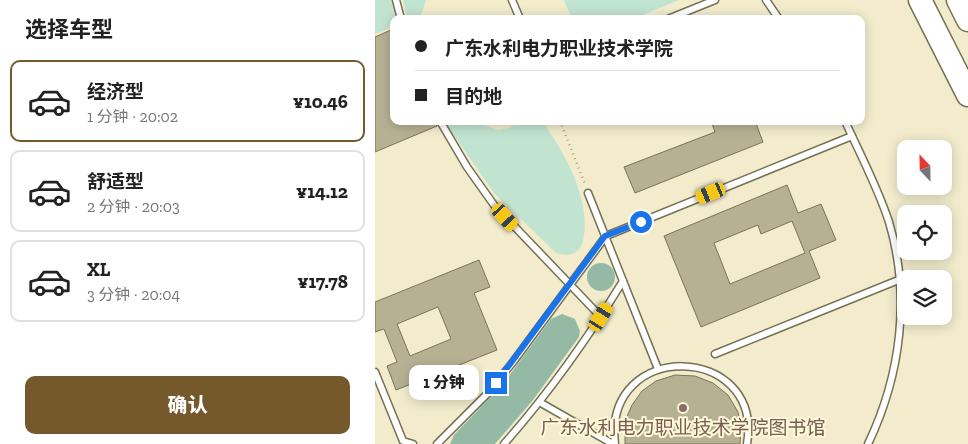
<!DOCTYPE html>
<html lang="zh">
<meta charset="utf-8">
<style>
:root{--surface:#fff;--page:#f2f2f2;--text:#222;--muted:#767676;--line:#e0e0e0;--accent:#75582c}
body{margin:0;font-family:"Zilla Slab","Noto Sans SC",serif;background:var(--page);color:var(--text);height:100vh;display:flex;flex-direction:column;font-size:19px;white-space:nowrap}
*{box-sizing:border-box;margin:0}
p{font-size:16px;color:var(--muted)}
.icon{flex:none;width:28px;height:28px;fill:none;stroke:currentColor;stroke-width:2;stroke-linecap:round;stroke-linejoin:round}
.map{position:relative;flex:1;overflow:hidden}
.details{display:flex;flex-direction:column;background:var(--surface);width:375px}
.details>*{flex:none}
.guide{position:absolute;left:15px;top:15px;width:475px;height:110px;border-radius:10px;box-shadow:0 2px 12px #0003;display:grid;align-content:center;height:110px;padding:0 25px;background:var(--surface)}
.needle{width:32px;rotate:338deg}
.controls{position:absolute;left:522px;top:140px;display:grid;gap:10px}
.controls a{display:grid;place-items:center;width:55px;height:55px;border-radius:10px;background:var(--surface);box-shadow:0 2px 12px #0003;font-size:25px}
.end{position:absolute;width:22px;height:22px;margin:-11px;border:6px solid #1a73e8;background:#fff;box-shadow:0 0 0 2px #fff}
.from{border-radius:50%}
.bubble{position:absolute;height:35px;border-radius:10px;background:var(--surface);box-shadow:0 2px 12px #0003;font-size:16px;font-weight:800;line-height:35px;text-align:center}
.car{position:absolute;width:15px;height:30px;margin:-15px -8px;border-radius:6px;box-shadow:0 0 4px 1px #0007;background:linear-gradient(#f5c518 24%,#345 0 40%,#f5c518 0 76%,#345 0 86%,#f5c518 0)}
.guide b{display:flex;align-items:center;gap:18px;height:48px;font-size:19px}
.guide b+b{border-top:1px solid var(--line)}
.guide i{width:12px;height:12px;background:var(--text)}
ul{padding:0;list-style:none}
li{display:flex;align-items:center;gap:15px;height:82px;margin:0 10px 8px;padding:0 15px;border:2px solid var(--line);border-radius:10px}
li div{flex:1}
li b{display:block;font-size:19px}
li em{font-style:normal;font-weight:800}
li.active{border-color:var(--accent)}
li>.icon{width:45px;height:45px;stroke-width:1.5}
h2{padding:0 25px;font-size:22px;line-height:60px}
.primary-button{display:flex;gap:10px;margin-top:auto;padding:10px 25px}
.primary-button a{flex:1;height:58px;border-radius:10px;background:var(--accent);color:#fff;font-size:20px;font-weight:800;line-height:58px;text-align:center}
main{display:flex;flex:1;min-height:0}
.map>svg:first-child{display:block}
.green{fill:#c1e4d0}
.forest{fill:#94baa5}
.building{fill:#b7b194;stroke:#797458;fill-rule:evenodd}
.lines{fill:none;stroke-linecap:round;stroke-linejoin:round}
.lane-casing{stroke:#767055;stroke-width:9}
.highway-casing{stroke:#767055;stroke-width:25}
.path{stroke:#a6a18a;stroke-width:2.5;stroke-dasharray:1 4;stroke-linecap:butt}
.lane{stroke:#fff;stroke-width:6}
.highway{stroke:#fff;stroke-width:22}
.route{stroke:#1a73e8;stroke-width:6}
.education-dot{fill:#8d6e63;stroke:#fff9da;stroke-width:2}
.labels{text-anchor:middle;stroke-width:4;stroke-linejoin:round;paint-order:stroke}
.education-label{font-size:19px;fill:#785e54;stroke:#fff9da}
</style>
<main>
<section class="details">
<h2>选择车型</h2>
<ul>
<li class="active"><svg class="icon" aria-label="car" viewBox="0 0 24 24"><path d="M5 17H2v-5l4-1 3-4h7l3 4 3 1v5h-3M9 17h6M6 11h13"/><circle cx="7" cy="17" r="2"/><circle cx="17" cy="17" r="2"/></svg><div><b>经济型</b><p>1 分钟 · 20:02</p></div><em>¥10.46</em></li>
<li><svg class="icon" aria-label="car" viewBox="0 0 24 24"><path d="M5 17H2v-5l4-1 3-4h7l3 4 3 1v5h-3M9 17h6M6 11h13"/><circle cx="7" cy="17" r="2"/><circle cx="17" cy="17" r="2"/></svg><div><b>舒适型</b><p>2 分钟 · 20:03</p></div><em>¥14.12</em></li>
<li><svg class="icon" aria-label="car" viewBox="0 0 24 24"><path d="M5 17H2v-5l4-1 3-4h7l3 4 3 1v5h-3M9 17h6M6 11h13"/><circle cx="7" cy="17" r="2"/><circle cx="17" cy="17" r="2"/></svg><div><b>XL</b><p>3 分钟 · 20:04</p></div><em>¥17.78</em></li>
</ul>
<div class="primary-button"><a>确认</a></div>
</section>
<div class="map">
<svg width="593" height="444" viewBox="0 0 593 444">
<rect width="100%" height="100%" fill="#f2eccd"/>
<g class="green">
<path d="M 0,0 L 16,0 L 21,19 L 19,26 L 0,34 Z"/>
<path d="M 28,0 L 51,0 L 45,19 L 32,19 Z"/>
<path d="M 189,0 L 304,0 L 258,19 L 197,19 Z"/>
<path d="M 78,121 L 96,121 L 123,130 L 134,128 L 145,121 L 167,121 C 190,153 217,201 208,241 C 204,255 193,257 181,253 L 119,193 L 71,124 Z"/>
</g>
<g class="forest">
<circle cx="226" cy="277" r="14"/>
<path d="M 187,314 L 200,319 L 205,331 L 204,337 L 158,400 L 120,444 L 75,444 L 79,435 L 128,384 L 176,319 Z"/>
</g>
<g class="building">
<path d="M 16,30 L 19,36 L 19,121 L 60,121 L 62,126 L 0,152 L 0,37 Z"/>
<path d="M 336,121 L 380,121 L 388,142 L 260,193 L 249,167 L 340,132 Z"/>
<path d="M 412,185 L 423,213 L 446,204 L 461,240 L 434,251 L 445,278 L 326,327 L 289,236 ZM 417,221 L 430,253 L 355,284 L 339,243 L 383,225 L 386,234 Z"/>
<path d="M 104,260 L 115,287 L 99,293 L 122,350 L 21,390 L 12,366 L 22,362 L 9,329 L 0,332 L 0,302 ZM 63,307 L 76,339 L 35,356 L 22,324 Z"/>
<path d="M 300,375 L 320,376 L 338,383 L 353,395 L 363,412 L 366,428 L 365,444 L 250,444 L 250,421 L 257,405 L 267,391 L 281,381 Z"/>
</g>
<g class="lines">
<g class="lane-casing">
<g id="lane">
<path d="M 21,0 L 26,19"/>
<path d="M 137,0 L 145,19"/>
<path d="M 391,0 L 404,19"/>
<path d="M 293,19 L 340,0"/>
<path d="M 65,121 L 92,167 L 119,205 L 226,317"/>
<path d="M 470,121 C 485,154 503,188 514,222 C 536,296 526,375 493,444"/>
<path d="M 213,193 L 283,369"/>
<path d="M 340,354 L 526,279"/>
<path d="M 0,372 L 28,441 L 38,444"/>
<path d="M 166,403 L 238,444"/>
<path d="M 62,444 L 112,394 L 138,362 L 231,236 L 477,136"/>
<path d="M 129,444 C 174,393 213,338 248,281"/>
<path d="M 240,444 C 228,338 389,343 372,444"/>
</g>
</g>
<g class="highway-casing">
<g id="highway">
<path d="M 545,0 L 593,95"/>
<path d="M 583,0 L 593,20"/>
</g>
</g>
<path class="path" d="M 185,121 L 210,184"/>
<use href="#lane" class="lane"/>
<use href="#highway" class="highway"/>
</g>
<g class="lines">
<path class="route" d="M 121,383 L 230,236 L 266,222"/>
</g>
<circle class="education-dot" cx="308" cy="408" r="5"/>
<g class="labels">
<g class="education-label">
<text x="308" y="434">广东水利电力职业技术学院图书馆</text>
</g>
</g>
</svg>
<div class="controls">
<a><svg class="needle" viewBox="-14 -14 28 28"><path d="M0-13l5 13h-10z" fill="#e53935"/><path d="M0 13l5-13h-10z" fill="#767676"/></svg></a>
<a><svg class="icon" aria-label="locate" viewBox="0 0 24 24"><circle cx="12" cy="12" r="6"/><path d="M12 2v4M12 18v4M2 12h4M18 12h4"/></svg></a>
<a><svg class="icon" aria-label="layers" viewBox="0 0 24 24"><path d="M12 4l9 5-9 5-9-5zM3 14l9 5 9-5"/></svg></a>
</div>
<i class="end from" style="left:266px;top:222px"></i>
<i class="end" style="left:121px;top:383px"></i>
<div class="bubble" style="left:34px;top:365px;width:70px">1 分钟</div>
<i class="car" style="left:336px;top:193px;rotate:248deg"></i>
<i class="car" style="left:130px;top:217px;rotate:138deg"></i>
<i class="car" style="left:226px;top:317px;rotate:32deg"></i>
<div class="guide">
<b><i class="from"></i>广东水利电力职业技术学院</b>
<b><i></i>目的地</b>
</div>
</div>
</main>
